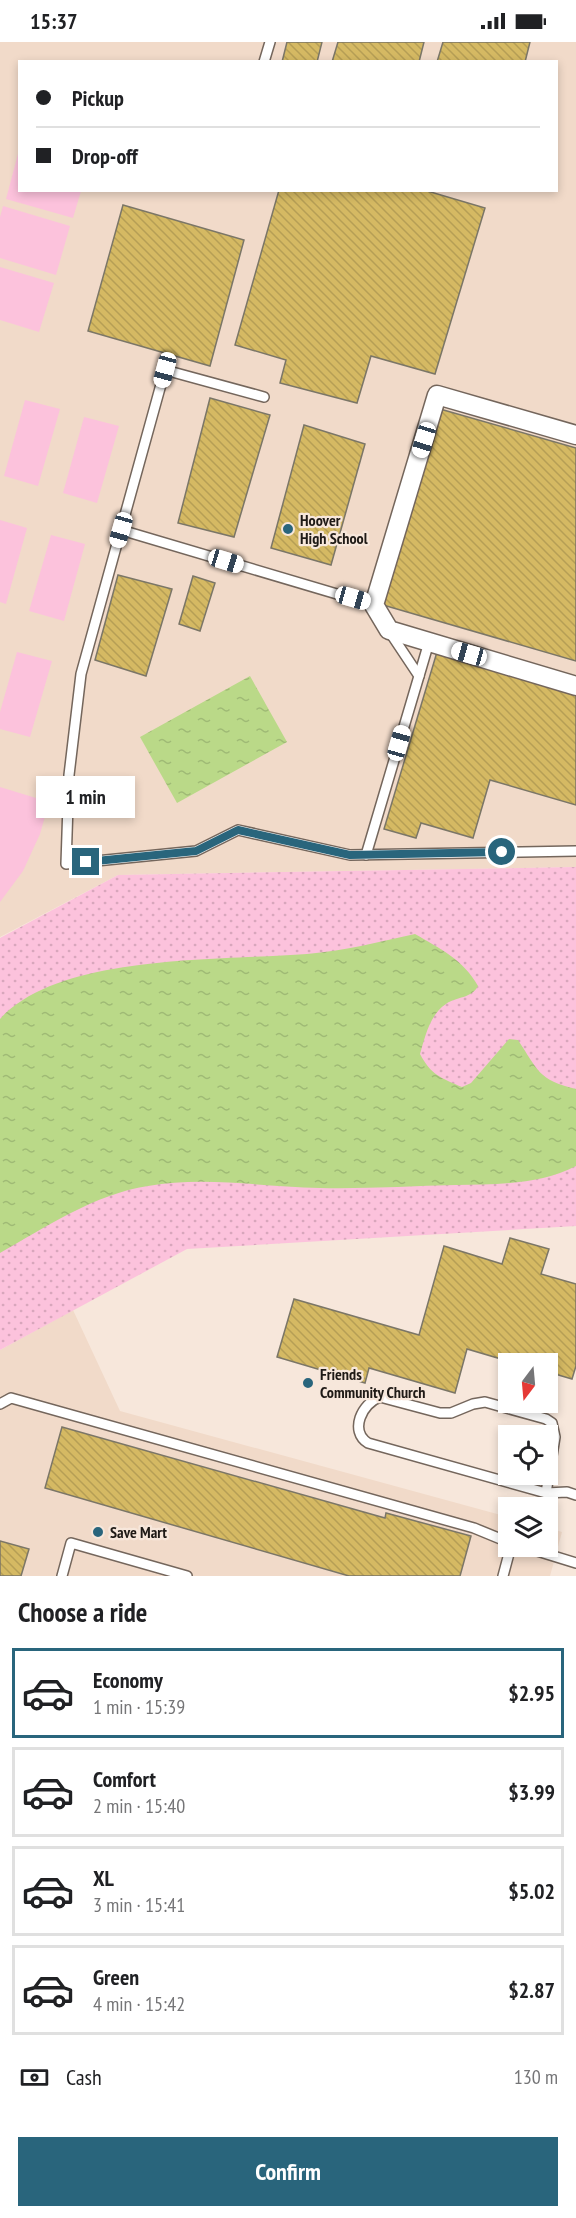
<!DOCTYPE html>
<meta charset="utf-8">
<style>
:root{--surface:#fff;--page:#f2f2f2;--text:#202124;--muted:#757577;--line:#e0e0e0;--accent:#29657c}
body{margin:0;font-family:"PT Sans Narrow",sans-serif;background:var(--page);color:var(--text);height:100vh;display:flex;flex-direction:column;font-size:22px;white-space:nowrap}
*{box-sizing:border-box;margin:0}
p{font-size:20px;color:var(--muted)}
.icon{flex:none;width:33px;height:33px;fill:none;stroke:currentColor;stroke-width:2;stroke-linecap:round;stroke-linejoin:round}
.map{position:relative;height:1534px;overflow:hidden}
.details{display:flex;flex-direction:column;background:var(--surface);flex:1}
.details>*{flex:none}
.guide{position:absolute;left:18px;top:18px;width:540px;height:132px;border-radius:0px;box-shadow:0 3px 9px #0003;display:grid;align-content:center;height:132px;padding:0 18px;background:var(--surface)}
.needle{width:39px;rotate:196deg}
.tools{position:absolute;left:498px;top:1311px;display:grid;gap:12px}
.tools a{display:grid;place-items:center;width:60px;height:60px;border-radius:0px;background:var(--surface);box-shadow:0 3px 9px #0003;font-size:30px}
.end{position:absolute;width:27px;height:27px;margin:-14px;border:8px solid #29657c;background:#fff;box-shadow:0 0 0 3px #fff}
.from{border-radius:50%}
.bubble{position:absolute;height:42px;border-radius:0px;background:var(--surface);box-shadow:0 3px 9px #0003;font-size:20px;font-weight:700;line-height:42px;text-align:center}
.car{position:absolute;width:18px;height:36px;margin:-18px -9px;border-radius:8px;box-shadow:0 0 4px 2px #0007;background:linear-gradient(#fff 24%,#345 0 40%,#fff 0 76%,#345 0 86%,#fff 0)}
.guide b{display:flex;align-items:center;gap:21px;height:57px;font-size:22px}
.guide b+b{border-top:2px solid var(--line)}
.guide i{width:15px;height:15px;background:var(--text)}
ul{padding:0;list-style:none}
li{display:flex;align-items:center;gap:18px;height:90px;margin:0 12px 9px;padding:0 6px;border:3px solid var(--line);border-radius:0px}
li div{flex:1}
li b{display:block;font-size:22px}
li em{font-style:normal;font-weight:700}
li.current{border-color:var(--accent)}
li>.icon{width:54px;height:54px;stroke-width:1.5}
h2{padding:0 18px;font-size:27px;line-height:72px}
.pay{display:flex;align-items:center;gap:15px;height:66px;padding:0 18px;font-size:22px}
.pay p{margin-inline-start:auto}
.action{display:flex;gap:12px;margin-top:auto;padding:12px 18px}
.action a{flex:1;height:69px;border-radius:0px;background:var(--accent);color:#fff;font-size:24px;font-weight:700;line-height:69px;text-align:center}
.status{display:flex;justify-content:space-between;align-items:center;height:42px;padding:0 30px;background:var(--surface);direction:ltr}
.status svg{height:16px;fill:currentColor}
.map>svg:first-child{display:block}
.built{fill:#f1dac9;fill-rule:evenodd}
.grass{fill:url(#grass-dots)}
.pitch{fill:#fcc2dc}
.water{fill:url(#water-ripples)}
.building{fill:url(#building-back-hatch);stroke:#7b7667;stroke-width:1.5}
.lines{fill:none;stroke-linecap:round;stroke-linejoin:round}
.service-casing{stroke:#74665c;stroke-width:12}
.minor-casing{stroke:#74665c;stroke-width:21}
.service{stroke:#fff;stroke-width:9}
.minor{stroke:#fff;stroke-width:18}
.route{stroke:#29657c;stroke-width:8}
.poi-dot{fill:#29657c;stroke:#f7e7db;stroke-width:2}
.labels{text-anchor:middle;stroke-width:4.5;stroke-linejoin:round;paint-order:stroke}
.poi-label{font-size:16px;font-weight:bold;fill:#1f1a16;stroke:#f7e7db;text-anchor:start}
</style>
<div class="status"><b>15:37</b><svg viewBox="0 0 49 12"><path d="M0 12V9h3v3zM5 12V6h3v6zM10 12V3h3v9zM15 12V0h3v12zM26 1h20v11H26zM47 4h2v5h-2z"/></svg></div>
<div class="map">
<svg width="576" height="1534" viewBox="0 0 576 1534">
<defs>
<pattern id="grass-dots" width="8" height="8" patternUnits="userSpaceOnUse" patternTransform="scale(1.5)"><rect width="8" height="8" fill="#fcc2dc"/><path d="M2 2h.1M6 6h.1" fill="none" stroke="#d8a6bc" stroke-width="1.8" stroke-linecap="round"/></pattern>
<pattern id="water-ripples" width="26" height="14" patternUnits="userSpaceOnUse" patternTransform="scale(1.5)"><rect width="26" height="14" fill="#bad988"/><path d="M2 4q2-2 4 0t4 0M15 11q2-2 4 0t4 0" fill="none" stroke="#9fba75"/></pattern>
<pattern id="building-back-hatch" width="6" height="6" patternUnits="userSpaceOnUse" patternTransform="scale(1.5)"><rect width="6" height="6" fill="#d5b963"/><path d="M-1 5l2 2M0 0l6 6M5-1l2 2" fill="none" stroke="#b69e55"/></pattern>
</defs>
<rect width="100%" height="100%" fill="#f7e7db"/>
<g class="built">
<path d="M 0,0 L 576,0 L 576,825 L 118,833 L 0,895 ZM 20,20 L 556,20 L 556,148 L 20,148 Z"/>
<path d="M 73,1268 L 120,1369 L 508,1475 L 508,1504 L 548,1504 L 548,1486 L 562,1490 L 550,1534 L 0,1534 L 0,1308 Z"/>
</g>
<path class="grass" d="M 576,825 L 576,1184 L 187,1207 L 0,1308 L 0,896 L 118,833 Z"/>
<g class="pitch">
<path d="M 19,108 L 20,148 L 81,149 L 73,176 L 6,157 Z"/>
<path d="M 3,164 L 70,184 L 56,233 L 0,216 L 0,175 Z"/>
<path d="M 0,225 L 54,241 L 39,290 L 0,278 Z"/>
<path d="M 25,358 L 60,367 L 38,444 L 4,434 Z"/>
<path d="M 84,375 L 119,384 L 97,461 L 63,451 Z"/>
<path d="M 0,478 L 27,486 L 6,562 L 0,560 Z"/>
<path d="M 51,493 L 85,502 L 64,579 L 29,569 Z"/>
<path d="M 17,610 L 52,619 L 30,695 L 0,687 L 0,670 Z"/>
<path d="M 0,745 L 49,760 L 40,792 L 23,829 L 0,860 Z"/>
</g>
<g class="water">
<path d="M 250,634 L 287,700 L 177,761 L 140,695 Z"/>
<path d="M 415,892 C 439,906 464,918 478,944 C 471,957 457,954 446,962 C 430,972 425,995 420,1012 C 431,1033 441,1036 462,1045 L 471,1041 L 509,997 L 518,998 C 538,1028 538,1038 576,1047 L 576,1124 C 540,1143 496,1142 456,1143 C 411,1144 365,1147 320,1146 C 263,1145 205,1134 148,1144 C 95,1152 46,1185 0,1211 L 0,977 C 60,911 222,919 307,912 C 343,909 379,900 415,892 Z"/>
</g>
<g class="building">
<path d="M 287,0 L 322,0 L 317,20 L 282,20 Z"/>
<path d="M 338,0 L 424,0 L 419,20 L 332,20 Z"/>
<path d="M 443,0 L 530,0 L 525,20 L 437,20 Z"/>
<path d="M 279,148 L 424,148 L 485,166 L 435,332 L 371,314 L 357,361 L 280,341 L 286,318 L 235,303 Z"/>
<path d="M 123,163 L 244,198 L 210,324 L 88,289 Z"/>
<path d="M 210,356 L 270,373 L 234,495 L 178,481 Z"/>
<path d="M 440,367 L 576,406 L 576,619 L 383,563 Z"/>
<path d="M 304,383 L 365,402 L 331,523 L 271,506 Z"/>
<path d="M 118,533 L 172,547 L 146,634 L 95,618 Z"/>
<path d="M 193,534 L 215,541 L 200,589 L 179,582 Z"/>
<path d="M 437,610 L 576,652 L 576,763 L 490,738 L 473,796 L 421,781 L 416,796 L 384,787 Z"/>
<path d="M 510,1196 L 549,1207 L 541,1232 L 576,1242 L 576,1324 L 572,1337 L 548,1330 L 548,1322 L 518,1322 L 467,1307 L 455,1351 L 369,1326 L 365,1341 L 277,1315 L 294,1257 L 419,1293 L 444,1204 L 502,1222 Z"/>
<path d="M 62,1385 L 385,1476 L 386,1471 L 471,1494 L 460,1534 L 349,1534 L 45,1446 Z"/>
<path d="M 0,1499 L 29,1507 L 21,1534 L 0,1534 Z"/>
</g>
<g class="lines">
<g class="service-casing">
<g id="service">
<path d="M 264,20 L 270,0"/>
<path d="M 264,355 L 165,328 L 81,632 L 69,733 L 66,822 L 196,809 L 238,788 L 350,813 L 576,809"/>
<path d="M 121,488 L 374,563"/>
<path d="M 419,634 L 429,600"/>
<path d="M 366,813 L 419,634 L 389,589"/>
<path d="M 0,1362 L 11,1356 L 474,1486 L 508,1500"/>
<path d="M 546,1451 L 555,1395 L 552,1381 L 546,1377 L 485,1360 L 473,1362 L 451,1371 L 440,1371 L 380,1355 C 362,1361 349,1389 368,1401 L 546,1451 L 567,1450 L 576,1453"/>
<path d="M 521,1504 L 576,1521"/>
<path d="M 62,1534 L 71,1501 L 187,1534"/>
<path d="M 503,1534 L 511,1504"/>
</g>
</g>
<g class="minor-casing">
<path id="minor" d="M 576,393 L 437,353 L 374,563 L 389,588 L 576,644"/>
</g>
<use href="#service" class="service"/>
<use href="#minor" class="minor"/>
</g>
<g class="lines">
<path class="route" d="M 86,820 L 196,809 L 238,788 L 350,813 L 502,810"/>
</g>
<g class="poi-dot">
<circle cx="288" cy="487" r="6"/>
<circle cx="308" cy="1341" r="6"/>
<circle cx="98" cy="1490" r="6"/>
</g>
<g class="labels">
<g class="poi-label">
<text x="300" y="484">Hoover<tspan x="300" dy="18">High School</tspan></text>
<text x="320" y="1338">Friends<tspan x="320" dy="18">Community Church</tspan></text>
<text x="110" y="1496">Save Mart</text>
</g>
</g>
</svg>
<div class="tools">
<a><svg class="needle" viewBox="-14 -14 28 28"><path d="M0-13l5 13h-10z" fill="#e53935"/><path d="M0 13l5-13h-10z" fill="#757577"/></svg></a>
<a><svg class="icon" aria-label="locate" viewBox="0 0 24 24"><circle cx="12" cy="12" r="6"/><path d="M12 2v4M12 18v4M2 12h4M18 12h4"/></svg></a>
<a><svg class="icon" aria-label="layers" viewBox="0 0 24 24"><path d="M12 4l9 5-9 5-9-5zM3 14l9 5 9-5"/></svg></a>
</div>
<i class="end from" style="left:502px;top:810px"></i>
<i class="end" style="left:86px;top:820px"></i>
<div class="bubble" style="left:36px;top:734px;width:99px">1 min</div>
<i class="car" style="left:165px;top:328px;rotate:195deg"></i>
<i class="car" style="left:424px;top:398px;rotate:197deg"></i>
<i class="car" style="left:121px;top:488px;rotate:196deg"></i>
<i class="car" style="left:226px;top:519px;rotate:107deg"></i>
<i class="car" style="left:353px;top:556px;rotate:106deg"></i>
<i class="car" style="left:469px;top:612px;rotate:286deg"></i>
<i class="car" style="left:399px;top:701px;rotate:16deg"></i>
<div class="guide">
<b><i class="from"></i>Pickup</b>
<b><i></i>Drop-off</b>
</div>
</div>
<section class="details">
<h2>Choose a ride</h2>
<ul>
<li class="current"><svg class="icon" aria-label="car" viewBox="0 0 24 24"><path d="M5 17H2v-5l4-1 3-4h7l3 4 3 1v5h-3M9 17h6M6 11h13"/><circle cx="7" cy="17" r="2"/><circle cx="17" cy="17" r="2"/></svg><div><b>Economy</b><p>1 min · 15:39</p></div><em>$2.95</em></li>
<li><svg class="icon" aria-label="car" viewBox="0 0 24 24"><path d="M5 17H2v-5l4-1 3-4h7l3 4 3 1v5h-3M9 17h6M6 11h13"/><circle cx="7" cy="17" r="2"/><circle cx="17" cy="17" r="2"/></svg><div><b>Comfort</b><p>2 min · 15:40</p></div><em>$3.99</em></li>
<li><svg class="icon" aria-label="car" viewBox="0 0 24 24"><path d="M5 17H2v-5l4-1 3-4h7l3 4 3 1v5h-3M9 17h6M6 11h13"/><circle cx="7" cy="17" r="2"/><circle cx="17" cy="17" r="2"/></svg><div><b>XL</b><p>3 min · 15:41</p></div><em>$5.02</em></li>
<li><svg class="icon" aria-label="car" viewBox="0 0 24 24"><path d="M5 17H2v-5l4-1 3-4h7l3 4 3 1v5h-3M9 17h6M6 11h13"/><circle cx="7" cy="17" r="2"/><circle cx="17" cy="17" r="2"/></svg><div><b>Green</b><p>4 min · 15:42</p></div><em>$2.87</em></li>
</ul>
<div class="pay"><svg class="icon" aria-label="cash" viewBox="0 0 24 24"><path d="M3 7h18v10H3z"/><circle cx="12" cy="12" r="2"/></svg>Cash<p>130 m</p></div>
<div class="action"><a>Confirm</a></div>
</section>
